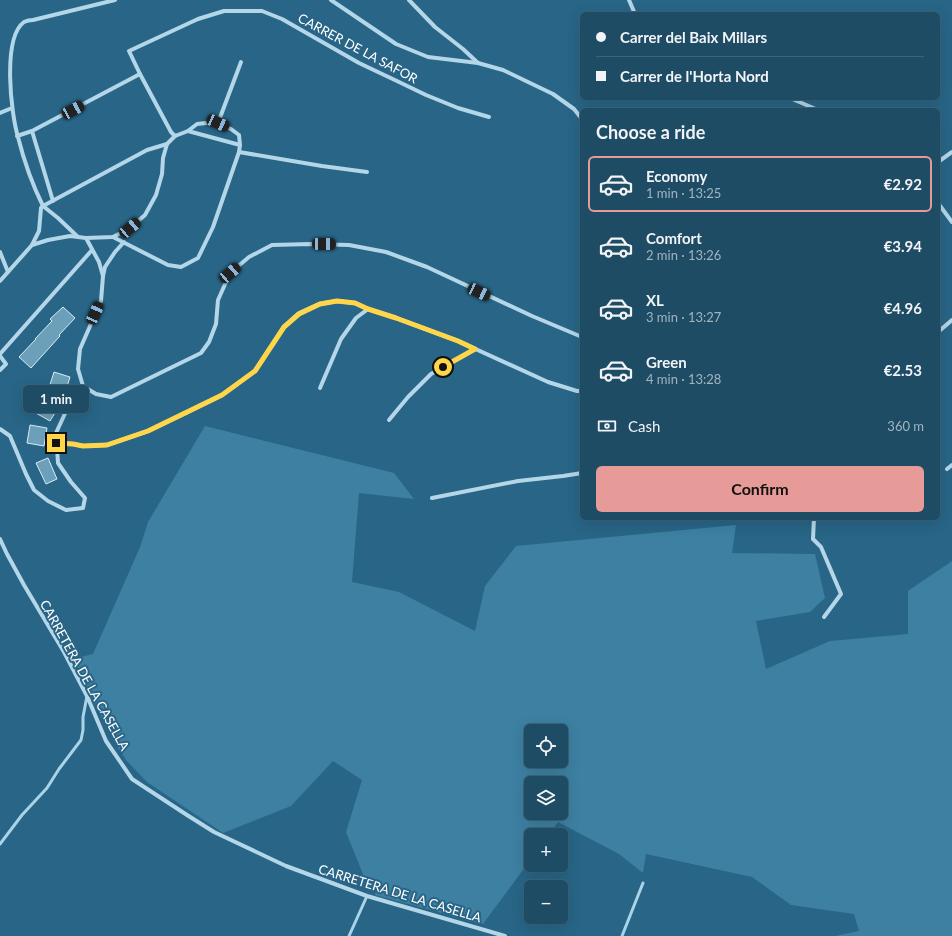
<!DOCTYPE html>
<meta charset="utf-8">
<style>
:root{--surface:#1e4c64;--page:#2b566d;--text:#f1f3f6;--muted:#a1b4bf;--line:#3c6378;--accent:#e69b98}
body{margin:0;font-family:Lato,sans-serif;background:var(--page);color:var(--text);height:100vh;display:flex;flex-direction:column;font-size:15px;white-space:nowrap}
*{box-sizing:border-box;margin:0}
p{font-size:13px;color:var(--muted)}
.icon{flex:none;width:22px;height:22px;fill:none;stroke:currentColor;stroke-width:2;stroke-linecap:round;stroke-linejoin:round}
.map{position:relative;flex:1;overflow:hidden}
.sheet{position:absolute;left:580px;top:108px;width:360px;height:412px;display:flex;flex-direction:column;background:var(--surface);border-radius:6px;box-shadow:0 4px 16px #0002,0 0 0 1px var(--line)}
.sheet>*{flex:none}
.hud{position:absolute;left:580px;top:12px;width:360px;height:88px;border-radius:6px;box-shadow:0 4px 16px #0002,0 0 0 1px var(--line);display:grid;align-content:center;height:88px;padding:0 16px;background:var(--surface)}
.tools{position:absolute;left:524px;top:724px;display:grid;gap:8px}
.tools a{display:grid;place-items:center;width:44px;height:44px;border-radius:6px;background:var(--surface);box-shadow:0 4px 16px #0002,0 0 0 1px var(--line);font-size:20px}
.end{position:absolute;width:18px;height:18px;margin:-9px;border:5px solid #ffd54a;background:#111;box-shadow:0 0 0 2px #111}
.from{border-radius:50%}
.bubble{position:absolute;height:28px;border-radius:6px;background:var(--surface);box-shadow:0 4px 16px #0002,0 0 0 1px var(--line);font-size:13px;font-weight:700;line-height:28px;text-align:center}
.car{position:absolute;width:12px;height:24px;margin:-12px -6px;border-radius:5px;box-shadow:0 0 3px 1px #0007;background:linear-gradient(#222 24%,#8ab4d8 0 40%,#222 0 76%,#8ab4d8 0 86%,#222 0)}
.hud b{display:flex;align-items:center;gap:14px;height:38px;font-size:15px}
.hud b+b{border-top:1px solid var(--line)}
.hud i{width:10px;height:10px;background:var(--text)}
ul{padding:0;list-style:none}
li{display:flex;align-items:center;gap:12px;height:56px;margin:0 8px 6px;padding:0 8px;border:2px solid transparent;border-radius:6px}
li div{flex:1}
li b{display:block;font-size:15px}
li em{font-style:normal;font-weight:700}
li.selected{border-color:var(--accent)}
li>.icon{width:36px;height:36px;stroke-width:1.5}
h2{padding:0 16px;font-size:18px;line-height:48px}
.pay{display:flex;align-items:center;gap:10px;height:44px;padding:0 16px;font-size:15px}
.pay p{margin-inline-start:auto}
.action{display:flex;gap:8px;margin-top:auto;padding:8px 16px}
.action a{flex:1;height:46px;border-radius:6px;background:var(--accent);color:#111;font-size:16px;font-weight:700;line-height:46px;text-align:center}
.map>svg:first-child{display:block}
.green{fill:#3d80a2;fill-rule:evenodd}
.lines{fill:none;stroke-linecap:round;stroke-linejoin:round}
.stream{stroke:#a8d3e8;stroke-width:3}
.building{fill:#6ca0ba;stroke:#d7ecf6}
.minor{stroke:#b3d6e8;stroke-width:4}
.route{stroke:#ffd54a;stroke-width:5}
.labels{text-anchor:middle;stroke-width:4;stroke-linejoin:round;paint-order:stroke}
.street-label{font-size:13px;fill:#fff;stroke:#286586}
</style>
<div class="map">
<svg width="952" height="936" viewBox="0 0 952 936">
<rect width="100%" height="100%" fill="#286586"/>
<path class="green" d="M 205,426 L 394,473 L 414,499 L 359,493 L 352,582 L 399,592 L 475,631 L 485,586 L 516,546 L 736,525 L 732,553 L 815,554 L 825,598 L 810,612 L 756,621 L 766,669 L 830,641 L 908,634 L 908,591 L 952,561 L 952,936 L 835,936 L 859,931 L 854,914 L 791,905 L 752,877 L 646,854 L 643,873 L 619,854 L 558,822 L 548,835 L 531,835 L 531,859 L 483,924 L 375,895 L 379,883 L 365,879 L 346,832 L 362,780 L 333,761 L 291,806 L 223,833 L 147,782 L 126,760 L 112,738 L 73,659 L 93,654 L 140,547 L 148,522 ZM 531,731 L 561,731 L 561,761 L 531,761 ZM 531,783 L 561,783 L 561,813 L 531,813 Z"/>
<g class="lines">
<g class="stream">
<path d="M 0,844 L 22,815 L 47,788 L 59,769 L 81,740 L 83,730 L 83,717 L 87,696"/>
<path d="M 349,936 L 367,896"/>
<path d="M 622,936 L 643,883"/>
</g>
</g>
<g class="building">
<path d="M 63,307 L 75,318 L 59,335 L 60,336 L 31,368 L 19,357 L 36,339 L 35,339 L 52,321 L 50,319 Z"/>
<path d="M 54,372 L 70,377 L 63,400 L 50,421 L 34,412 L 44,396 L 46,397 Z"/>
<path d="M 30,425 L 47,428 L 44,446 L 27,443 Z"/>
<path d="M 48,458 L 57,479 L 46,484 L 36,463 Z"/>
</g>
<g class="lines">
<g class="minor">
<path d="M 115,0 L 33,20 C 30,20 26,21 24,22 C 2,38 11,114 18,137 C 24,161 32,184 43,206 L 147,150 L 167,144"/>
<path d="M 331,0 L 396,44 L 428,57 L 478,63 L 503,70 L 553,94 L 574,109 L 582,119"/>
<path d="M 409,0 L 435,27 L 463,49 L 478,63"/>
<path d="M 629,0 L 635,14"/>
<path d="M 790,98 L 818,110"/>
<path d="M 0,113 L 12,108"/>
<path d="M 218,123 L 241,62"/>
<path d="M 32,131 L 53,201"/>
<path d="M 17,136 L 32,131 L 140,74"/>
<path d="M 175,136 L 171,132 L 140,74 L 129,51 L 198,19 L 224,11 L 262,11 L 282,19 L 359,63 L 399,82 L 426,95 L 458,108 L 489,117"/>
<path d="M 239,152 L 322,166 L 367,172"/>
<path d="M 938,162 L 952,152"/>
<path d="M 938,203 L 952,222"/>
<path d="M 113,237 L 168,265 L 181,267 L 198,258 L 213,227 L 239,152 L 240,145 L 239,135 L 231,129 L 215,122 L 197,124 L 188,131 L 240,145"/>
<path d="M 86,238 L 99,262 L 103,276"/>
<path d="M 124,242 L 115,252 L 105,267 L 103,276 L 101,301 L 80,349 L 78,369 L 83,386 L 96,394 L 111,397 L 201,353 L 209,342 L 216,324 L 218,300 L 230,273 L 249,257 L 272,245 L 311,244 L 349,245 L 386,252 L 427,267 L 532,316 L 582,337"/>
<path d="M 32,245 L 39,231 L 41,208 L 43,206 L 58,218 L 78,237"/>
<path d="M 0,252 L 8,272"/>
<path d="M 0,281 L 32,245 L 48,240 L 70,236 L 86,238 L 113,237 L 130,228 L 145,215 L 156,195 L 162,174 L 163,158 L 167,144 L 175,136 L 188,131"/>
<path d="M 938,332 L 952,320"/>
<path d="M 0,354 L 92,250"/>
<path d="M 0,356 L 6,364 L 0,370"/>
<path d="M 320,388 L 341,339 L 356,318 L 368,309"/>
<path d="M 389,420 L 408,397 L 431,374 L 475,349"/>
<path d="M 0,429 L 10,436 L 26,474 L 34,490 L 48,501 L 66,510 L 83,508 L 85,498 L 71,482 L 58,463 L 56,433 L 68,407 L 83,386"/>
<path d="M 56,443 L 73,444 L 83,446 L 107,445 L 148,431 L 186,413 L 222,395 L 255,371 L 284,327 L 299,313 L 319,304 L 337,301 L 355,303 L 368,309 L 396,318 L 458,341 L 548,382 L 577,391 L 582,391"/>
<path d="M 947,469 L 952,465"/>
<path d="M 432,498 L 518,481 L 563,476 L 582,473"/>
<path d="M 814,518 L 813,539 L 821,547 L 841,594 L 824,617"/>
<path d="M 0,539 L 7,554 L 24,585 L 64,652 L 87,696 L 106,741 L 132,779 L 187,815 L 214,832 L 286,866 L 367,896 L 505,936"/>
</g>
</g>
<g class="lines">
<path class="route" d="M 56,443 L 73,444 L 83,446 L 107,445 L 148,431 L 222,395 L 255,371 L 284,327 L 292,320 L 299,314 L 320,304 L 337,301 L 355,303 L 368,309 L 396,318 L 458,341 L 475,349 L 443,367"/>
</g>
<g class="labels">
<g class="street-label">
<text transform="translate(358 48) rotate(28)" y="5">CARRER DE LA SAFOR</text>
<text transform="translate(85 675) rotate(61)" y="5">CARRETERA DE LA CASELLA</text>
<text transform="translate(400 893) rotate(17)" y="5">CARRETERA DE LA CASELLA</text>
</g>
</g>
</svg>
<div class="tools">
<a><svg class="icon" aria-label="locate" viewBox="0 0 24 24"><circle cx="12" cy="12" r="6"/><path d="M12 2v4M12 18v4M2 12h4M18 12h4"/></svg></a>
<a><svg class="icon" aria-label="layers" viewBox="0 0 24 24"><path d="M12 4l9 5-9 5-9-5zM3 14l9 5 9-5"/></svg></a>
<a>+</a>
<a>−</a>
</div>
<i class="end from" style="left:443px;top:367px"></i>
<i class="end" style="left:56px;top:443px"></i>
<div class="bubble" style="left:23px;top:385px;width:66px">1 min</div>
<i class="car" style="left:73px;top:110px;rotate:62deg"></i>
<i class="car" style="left:218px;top:123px;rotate:114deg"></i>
<i class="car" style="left:130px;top:228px;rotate:50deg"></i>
<i class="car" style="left:324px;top:244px;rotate:91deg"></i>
<i class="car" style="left:230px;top:273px;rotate:49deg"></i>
<i class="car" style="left:479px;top:292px;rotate:115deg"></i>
<i class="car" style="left:95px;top:313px;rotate:24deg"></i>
<div class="hud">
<b><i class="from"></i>Carrer del Baix Millars</b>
<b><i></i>Carrer de l'Horta Nord</b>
</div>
<section class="sheet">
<h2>Choose a ride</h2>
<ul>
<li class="selected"><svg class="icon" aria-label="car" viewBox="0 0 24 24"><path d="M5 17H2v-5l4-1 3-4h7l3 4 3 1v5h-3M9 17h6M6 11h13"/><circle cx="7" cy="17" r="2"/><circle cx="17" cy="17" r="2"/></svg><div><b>Economy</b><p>1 min · 13:25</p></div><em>€2.92</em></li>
<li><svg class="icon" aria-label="car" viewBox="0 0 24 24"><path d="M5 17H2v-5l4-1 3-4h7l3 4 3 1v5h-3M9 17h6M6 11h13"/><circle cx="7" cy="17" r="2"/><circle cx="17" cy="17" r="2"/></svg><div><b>Comfort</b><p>2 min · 13:26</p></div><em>€3.94</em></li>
<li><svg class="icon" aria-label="car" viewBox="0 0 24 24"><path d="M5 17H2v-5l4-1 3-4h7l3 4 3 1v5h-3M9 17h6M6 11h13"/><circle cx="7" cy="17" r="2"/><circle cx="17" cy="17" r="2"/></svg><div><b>XL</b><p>3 min · 13:27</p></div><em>€4.96</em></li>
<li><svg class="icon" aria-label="car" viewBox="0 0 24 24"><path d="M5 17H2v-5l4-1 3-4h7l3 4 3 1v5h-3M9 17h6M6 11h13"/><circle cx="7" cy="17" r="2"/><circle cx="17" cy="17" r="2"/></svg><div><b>Green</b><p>4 min · 13:28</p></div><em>€2.53</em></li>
</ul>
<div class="pay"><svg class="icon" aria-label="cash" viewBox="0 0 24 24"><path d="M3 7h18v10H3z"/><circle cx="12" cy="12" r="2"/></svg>Cash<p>360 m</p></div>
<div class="action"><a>Confirm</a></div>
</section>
</div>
